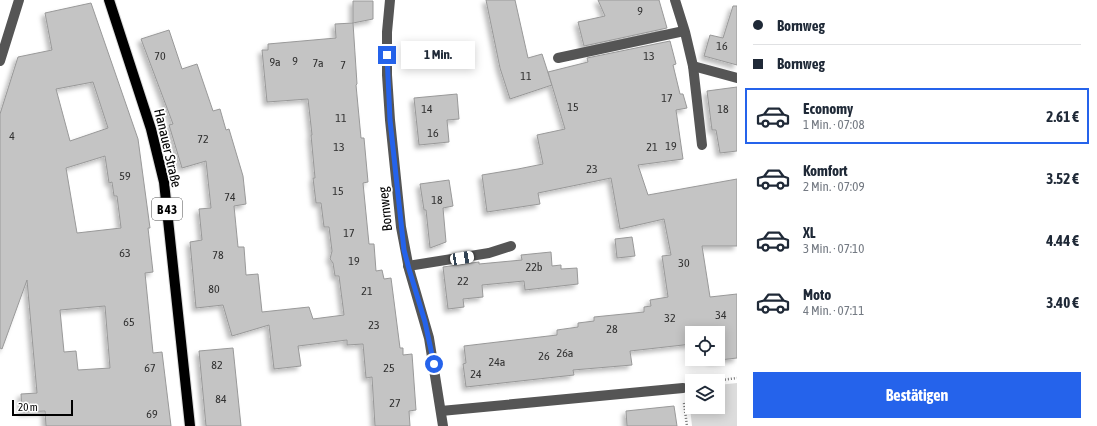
<!DOCTYPE html>
<html lang="de">
<meta charset="utf-8">
<style>
:root{--surface:#fff;--page:#f6f6f7;--text:#1f2937;--muted:#747a83;--line:#e0e1e3;--accent:#2563eb}
body{margin:0;font-family:"Asap Condensed",sans-serif;background:var(--page);color:var(--text);height:100vh;display:flex;flex-direction:column;font-size:15px;white-space:nowrap}
*{box-sizing:border-box;margin:0}
p{font-size:13px;color:var(--muted)}
.icon{flex:none;width:22px;height:22px;fill:none;stroke:currentColor;stroke-width:2;stroke-linecap:round;stroke-linejoin:round}
.map{position:relative;flex:1;overflow:hidden}
.drawer{display:flex;flex-direction:column;background:var(--surface);width:360px}
.drawer>*{flex:none}
.hud{display:grid;align-content:center;height:88px;padding:0 16px;background:var(--surface)}
.tools{position:absolute;left:685px;top:326px;display:grid;gap:8px}
.tools a{display:grid;place-items:center;width:40px;height:40px;border-radius:0px;background:var(--surface);box-shadow:0 2px 10px #0003;font-size:20px}
.scale{position:absolute;left:12px;bottom:10px;width:61px;box-sizing:border-box;padding-left:4px;border:2px solid #000;border-top:0;font-size:11px;line-height:14px;white-space:nowrap;color:#000;-webkit-text-stroke:3px #fff;paint-order:stroke}
.end{position:absolute;width:18px;height:18px;margin:-9px;border:5px solid #2563eb;background:#fff;box-shadow:0 0 0 2px #fff}
.from{border-radius:50%}
.bubble{position:absolute;height:28px;border-radius:0px;background:var(--surface);box-shadow:0 2px 10px #0003;font-size:13px;font-weight:700;line-height:28px;text-align:center}
.car{position:absolute;width:12px;height:24px;margin:-12px -6px;border-radius:5px;box-shadow:0 0 3px 1px #0007;background:linear-gradient(#fff 24%,#345 0 40%,#fff 0 76%,#345 0 86%,#fff 0)}
.hud b{display:flex;align-items:center;gap:14px;height:38px;font-size:15px}
.hud b+b{border-top:1px solid var(--line)}
.hud i{width:10px;height:10px;background:var(--text)}
ul{padding:0;list-style:none}
li{display:flex;align-items:center;gap:12px;height:56px;margin:0 8px 6px;padding:0 8px;border:2px solid transparent;border-radius:0px}
li div{flex:1}
li b{display:block;font-size:15px}
li em{font-style:normal;font-weight:700}
li.on{border-color:var(--accent)}
li>.icon{width:36px;height:36px;stroke-width:1.5}
.primary-button{display:flex;gap:8px;margin-top:auto;padding:8px 16px}
.primary-button a{flex:1;height:46px;border-radius:0px;background:var(--accent);color:#fff;font-size:16px;font-weight:700;line-height:46px;text-align:center}
main{display:flex;flex:1;min-height:0}
.map>svg:first-child{display:block}
.green{fill:#dcdcdc}
.building{fill:#c4c4c4;stroke:#999;fill-rule:evenodd;filter:url(#shadow)}
.lines{fill:none;stroke-linecap:round;stroke-linejoin:round}
.major-casing{stroke:#dbdbdb;stroke-width:12}
.path{stroke:#777;stroke-width:2.5;stroke-dasharray:1 2;stroke-linecap:butt}
.minor{stroke:#555;stroke-width:10}
.major{stroke:#000;stroke-width:10}
.route{stroke:#2563eb;stroke-width:5}
.labels{text-anchor:middle;stroke-width:3.5;stroke-linejoin:round;paint-order:stroke}
.number-label{font-size:12px;fill:#313131}
.shield{fill:#fff;stroke:#4c4c4c;stroke-width:1}
.shield-label{font-size:13px;font-weight:bold;fill:#000}
.street-label{font-size:14px;fill:#000;stroke:#fff}
</style>
<main>
<div class="map">
<svg width="737" height="426" viewBox="0 0 737 426">
<defs>
<filter id="shadow"><feDropShadow dx="-3.5" dy="3.5" stdDeviation="2" flood-color="#0004"/></filter>
</defs>
<rect width="100%" height="100%" fill="#fff"/>
<path class="green" d="M 737,383 L 737,426 L 692,426 L 689,398 L 692,396 L 692,407 L 718,407 L 718,385 Z"/>
<g class="building">
<path d="M 486,0 L 515,0 L 528,58 L 542,54 L 552,85 L 510,99 L 500,68 Z"/>
<path d="M 598,0 L 659,0 L 667,28 L 584,46 L 578,22 L 605,16 Z"/>
<path d="M 353,1 L 373,1 L 373,19 L 353,23 Z"/>
<path d="M 91,3 L 138,139 L 150,228 L 148,228 L 153,272 L 145,273 L 153,353 L 162,352 L 171,426 L 46,426 L 45,411 L 22,412 L 21,394 L 37,393 L 27,280 L 2,349 L 0,348 L 0,114 L 18,57 L 52,50 L 45,13 ZM 93,82 L 108,128 L 70,141 L 56,89 ZM 105,156 L 109,183 L 112,182 L 114,196 L 117,196 L 121,228 L 77,233 L 66,168 ZM 105,306 L 110,368 L 78,370 L 76,351 L 64,352 L 60,310 Z"/>
<path d="M 733,6 L 737,6 L 737,65 L 704,56 L 710,35 L 723,38 Z"/>
<path d="M 353,23 L 357,84 L 356,85 L 361,138 L 364,138 L 368,182 L 363,183 L 369,244 L 374,244 L 376,271 L 382,270 L 384,279 L 391,278 L 400,348 L 403,348 L 403,355 L 412,354 L 416,410 L 409,411 L 410,426 L 375,426 L 372,377 L 366,378 L 363,344 L 347,345 L 347,340 L 298,346 L 301,366 L 274,369 L 269,325 L 232,336 L 223,305 L 196,308 L 190,242 L 202,240 L 199,209 L 211,208 L 206,161 L 182,168 L 169,125 L 173,124 L 141,39 L 169,30 L 182,69 L 197,64 L 213,111 L 220,109 L 226,130 L 229,129 L 243,176 L 246,204 L 234,206 L 238,247 L 244,247 L 246,275 L 258,274 L 262,312 L 309,307 L 313,319 L 344,315 L 339,276 L 335,276 L 333,263 L 330,259 L 332,251 L 329,227 L 324,227 L 321,203 L 316,203 L 313,178 L 315,178 L 311,135 L 312,135 L 308,99 L 267,102 L 262,50 L 268,50 L 268,44 L 336,38 L 335,24 Z"/>
<path d="M 670,41 L 676,64 L 673,65 L 680,94 L 683,94 L 687,108 L 676,110 L 683,159 L 638,165 L 648,195 L 737,179 L 737,246 L 702,246 L 710,297 L 737,294 L 737,358 L 711,361 L 711,359 L 718,359 L 718,333 L 692,333 L 692,344 L 630,351 L 632,365 L 573,370 L 574,375 L 466,387 L 463,364 L 466,363 L 464,346 L 557,335 L 557,330 L 578,327 L 578,323 L 594,321 L 594,317 L 644,312 L 644,307 L 651,306 L 650,300 L 668,297 L 662,256 L 671,255 L 664,219 L 620,229 L 611,178 L 538,193 L 540,204 L 487,212 L 482,175 L 518,169 L 543,164 L 537,135 L 565,129 L 548,72 L 588,62 L 587,58 Z"/>
<path d="M 737,87 L 737,151 L 720,153 L 716,130 L 712,130 L 707,91 Z"/>
<path d="M 457,94 L 459,119 L 447,120 L 449,142 L 419,145 L 414,98 Z"/>
<path d="M 449,180 L 453,206 L 443,208 L 446,242 L 430,248 L 426,210 L 424,210 L 420,184 Z"/>
<path d="M 632,237 L 635,256 L 617,258 L 615,239 Z"/>
<path d="M 551,252 L 552,266 L 561,265 L 561,269 L 577,268 L 578,284 L 525,290 L 524,281 L 482,285 L 483,297 L 463,299 L 464,307 L 448,309 L 443,267 L 479,262 L 479,264 L 522,260 L 521,255 Z"/>
<path d="M 233,348 L 241,426 L 206,426 L 199,351 Z"/>
<path d="M 674,406 L 677,426 L 627,426 L 626,411 Z"/>
</g>
<g class="lines">
<g class="major-casing">
<path id="major" d="M 109,0 L 151,129 L 164,182 L 190,426"/>
</g>
<g class="path">
<path d="M 713,381 L 737,378"/>
<path d="M 684,403 L 687,426"/>
</g>
<g class="minor">
<path d="M 390,0 L 387,32 L 387,75 L 390,120 L 401,227 L 409,269 L 429,338 L 443,426"/>
<path d="M 675,0 L 685,32 L 693,66 L 702,145"/>
<path d="M 558,58 L 684,31"/>
<path d="M 0,61 L 19,0"/>
<path d="M 693,66 L 737,78"/>
<path d="M 408,266 L 489,253 L 511,246"/>
<path d="M 441,411 L 683,388"/>
</g>
<use href="#major" class="major"/>
</g>
<g class="lines">
<path class="route" d="M 387,55 L 390,120 L 404,250 L 409,269 L 425,322 L 434,364"/>
</g>
<g class="labels">
<g class="number-label">
<text x="640" y="15">9</text>
<text x="722" y="50">16</text>
<text x="160" y="60">70</text>
<text x="649" y="60">13</text>
<text x="295" y="65">9</text>
<text x="275" y="66">9a</text>
<text x="318" y="67">7a</text>
<text x="343" y="69">7</text>
<text x="526" y="80">11</text>
<text x="667" y="102">17</text>
<text x="573" y="111">15</text>
<text x="427" y="113">14</text>
<text x="723" y="113">18</text>
<text x="341" y="122">11</text>
<text x="433" y="137">16</text>
<text x="12" y="140">4</text>
<text x="203" y="143">72</text>
<text x="671" y="150">19</text>
<text x="339" y="151">13</text>
<text x="652" y="151">21</text>
<text x="592" y="173">23</text>
<text x="125" y="180">59</text>
<text x="338" y="195">15</text>
<text x="230" y="201">74</text>
<text x="437" y="204">18</text>
<text x="349" y="237">17</text>
<text x="125" y="257">63</text>
<text x="218" y="259">78</text>
<text x="354" y="265">19</text>
<text x="684" y="267">30</text>
<text x="534" y="271">22b</text>
<text x="463" y="285">22</text>
<text x="214" y="293">80</text>
<text x="367" y="295">21</text>
<text x="721" y="319">34</text>
<text x="670" y="322">32</text>
<text x="129" y="326">65</text>
<text x="374" y="329">23</text>
<text x="612" y="333">28</text>
<text x="565" y="357">26a</text>
<text x="544" y="360">26</text>
<text x="497" y="366">24a</text>
<text x="217" y="369">82</text>
<text x="150" y="372">67</text>
<text x="389" y="372">25</text>
<text x="476" y="378">24</text>
<text x="221" y="403">84</text>
<text x="395" y="407">27</text>
<text x="152" y="418">69</text>
</g>
<rect class="shield" x="152" y="198" width="30" height="22" rx="3"/>
<g class="shield-label">
<text x="167" y="214">B 43</text>
</g>
<g class="street-label">
<text transform="translate(168 148) rotate(77)" y="5">Hanauer Straße</text>
<text transform="translate(385 209) rotate(-96)" y="5">Bornweg</text>
</g>
</g>
</svg>
<div class="tools">
<a><svg class="icon" aria-label="locate" viewBox="0 0 24 24"><circle cx="12" cy="12" r="6"/><path d="M12 2v4M12 18v4M2 12h4M18 12h4"/></svg></a>
<a><svg class="icon" aria-label="layers" viewBox="0 0 24 24"><path d="M12 4l9 5-9 5-9-5zM3 14l9 5 9-5"/></svg></a>
</div>
<div class="scale">20 m</div>
<i class="end from" style="left:434px;top:364px"></i>
<i class="end" style="left:387px;top:55px"></i>
<div class="bubble" style="left:401px;top:41px;width:74px">1 Min.</div>
<i class="car" style="left:462px;top:258px;rotate:81deg"></i>
</div>
<section class="drawer">
<div class="hud">
<b><i class="from"></i>Bornweg</b>
<b><i></i>Bornweg</b>
</div>
<ul>
<li class="on"><svg class="icon" aria-label="car" viewBox="0 0 24 24"><path d="M5 17H2v-5l4-1 3-4h7l3 4 3 1v5h-3M9 17h6M6 11h13"/><circle cx="7" cy="17" r="2"/><circle cx="17" cy="17" r="2"/></svg><div><b>Economy</b><p>1 Min. · 07:08</p></div><em>2.61 €</em></li>
<li><svg class="icon" aria-label="car" viewBox="0 0 24 24"><path d="M5 17H2v-5l4-1 3-4h7l3 4 3 1v5h-3M9 17h6M6 11h13"/><circle cx="7" cy="17" r="2"/><circle cx="17" cy="17" r="2"/></svg><div><b>Komfort</b><p>2 Min. · 07:09</p></div><em>3.52 €</em></li>
<li><svg class="icon" aria-label="car" viewBox="0 0 24 24"><path d="M5 17H2v-5l4-1 3-4h7l3 4 3 1v5h-3M9 17h6M6 11h13"/><circle cx="7" cy="17" r="2"/><circle cx="17" cy="17" r="2"/></svg><div><b>XL</b><p>3 Min. · 07:10</p></div><em>4.44 €</em></li>
<li><svg class="icon" aria-label="car" viewBox="0 0 24 24"><path d="M5 17H2v-5l4-1 3-4h7l3 4 3 1v5h-3M9 17h6M6 11h13"/><circle cx="7" cy="17" r="2"/><circle cx="17" cy="17" r="2"/></svg><div><b>Moto</b><p>4 Min. · 07:11</p></div><em>3.40 €</em></li>
</ul>
<div class="primary-button"><a>Bestätigen</a></div>
</section>
</main>
